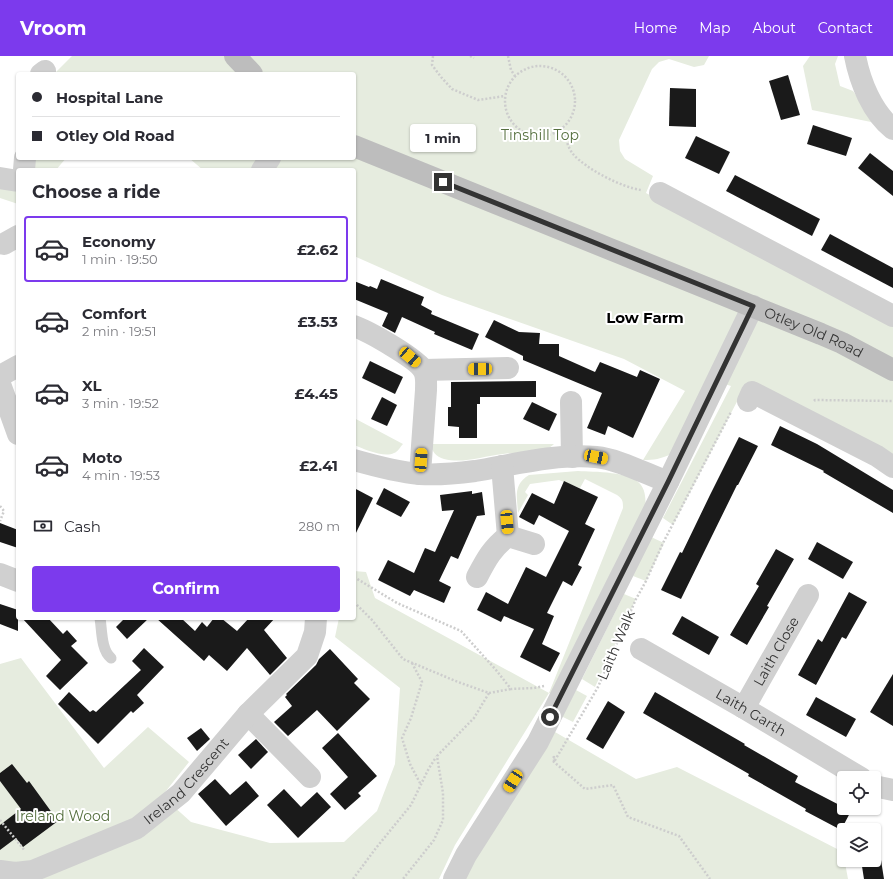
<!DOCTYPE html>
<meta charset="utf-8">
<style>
:root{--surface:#fff;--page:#f7f7f7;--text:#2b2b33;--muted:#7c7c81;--line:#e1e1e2;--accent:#7c3aed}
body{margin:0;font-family:Montserrat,sans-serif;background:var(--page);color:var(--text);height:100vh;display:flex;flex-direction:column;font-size:15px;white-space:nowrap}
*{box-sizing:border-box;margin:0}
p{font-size:13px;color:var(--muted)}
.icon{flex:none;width:22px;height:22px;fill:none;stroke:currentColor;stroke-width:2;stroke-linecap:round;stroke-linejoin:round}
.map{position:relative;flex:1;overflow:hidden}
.panel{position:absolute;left:16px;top:112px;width:340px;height:452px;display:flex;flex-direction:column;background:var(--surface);border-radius:4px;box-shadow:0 1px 3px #0004}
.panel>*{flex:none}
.banner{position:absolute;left:16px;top:16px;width:340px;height:88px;border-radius:4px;box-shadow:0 1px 3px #0004;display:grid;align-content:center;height:88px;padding:0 16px;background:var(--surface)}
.buttons{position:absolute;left:837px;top:715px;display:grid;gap:8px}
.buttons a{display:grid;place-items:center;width:44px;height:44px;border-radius:4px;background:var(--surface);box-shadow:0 1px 3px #0004;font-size:20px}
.end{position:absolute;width:18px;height:18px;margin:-9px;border:5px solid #333;background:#fff;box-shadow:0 0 0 2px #fff}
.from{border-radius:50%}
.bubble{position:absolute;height:28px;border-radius:4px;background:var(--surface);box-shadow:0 1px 3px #0004;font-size:13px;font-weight:700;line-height:28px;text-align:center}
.car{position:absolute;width:12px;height:24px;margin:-12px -6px;border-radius:5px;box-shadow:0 0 3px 1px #0007;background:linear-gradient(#f5c518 24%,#345 0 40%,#f5c518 0 76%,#345 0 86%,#f5c518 0)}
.banner b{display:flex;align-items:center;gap:14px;height:38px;font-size:15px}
.banner b+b{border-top:1px solid var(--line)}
.banner i{width:10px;height:10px;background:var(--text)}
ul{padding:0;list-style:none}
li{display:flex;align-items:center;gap:12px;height:66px;margin:0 8px 6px;padding:0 8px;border:2px solid transparent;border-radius:4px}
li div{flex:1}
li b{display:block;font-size:15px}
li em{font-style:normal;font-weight:700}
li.current{border-color:var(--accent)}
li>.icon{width:36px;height:36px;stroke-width:1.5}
h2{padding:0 16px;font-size:18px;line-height:48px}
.pay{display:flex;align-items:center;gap:10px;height:44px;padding:0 16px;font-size:15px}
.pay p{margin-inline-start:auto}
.cta{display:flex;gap:8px;margin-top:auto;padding:8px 16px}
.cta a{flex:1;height:46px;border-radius:4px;background:var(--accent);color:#fff;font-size:16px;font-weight:700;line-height:46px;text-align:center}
header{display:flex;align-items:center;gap:24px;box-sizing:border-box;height:56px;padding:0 20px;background:var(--accent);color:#fff}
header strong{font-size:19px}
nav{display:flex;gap:22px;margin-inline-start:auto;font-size:14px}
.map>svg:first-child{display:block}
.green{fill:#e6ecdf}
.building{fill:#1a1a1a}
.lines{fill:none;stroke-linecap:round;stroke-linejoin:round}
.path{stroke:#cdcdcd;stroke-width:2.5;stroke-dasharray:2 2;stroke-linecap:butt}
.lane{stroke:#d0d0d0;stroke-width:11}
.street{stroke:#d0d0d0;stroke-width:22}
.secondary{stroke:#bdbdbd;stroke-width:22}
.route{stroke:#333;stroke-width:5}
.labels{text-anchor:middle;stroke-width:4;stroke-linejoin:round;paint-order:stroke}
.park-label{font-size:14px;fill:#56703f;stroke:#fff}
.street-label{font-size:14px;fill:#333;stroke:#fff}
.neighbourhood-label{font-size:15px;font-weight:bold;fill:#000;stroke:#fff}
</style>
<header>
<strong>Vroom</strong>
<nav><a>Home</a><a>Map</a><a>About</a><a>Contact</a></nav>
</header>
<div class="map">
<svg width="893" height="823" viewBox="0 0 893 823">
<rect width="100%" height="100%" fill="#fff"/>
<g class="green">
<path d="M 72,0 L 709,0 L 704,9 L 694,11 L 669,3 L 659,6 L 652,13 L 619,84 L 620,95 L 625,103 L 653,120 L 646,137 L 893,269 L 893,411 L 743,334 L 673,469 L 663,462 L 731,330 L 709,323 L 671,398 C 661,403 654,404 643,404 L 685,335 L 624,303 L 442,239 L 354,200 L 354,114 L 203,114 L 189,102 L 354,102 L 354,18 L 54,18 Z"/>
<path d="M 810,0 L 838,0 L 835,8 L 840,30 L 853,35 L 876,67 L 812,54 L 803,10 Z"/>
<path d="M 25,102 L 66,102 L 56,114 L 35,114 L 25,107 Z"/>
<path d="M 0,131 L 18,136 L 18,148 L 0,142 Z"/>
<path d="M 354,362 L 403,388 C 400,391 398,396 394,397 C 384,402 364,393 354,389 Z"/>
<path d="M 430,388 L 554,388 C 545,398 516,396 503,398 C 483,400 463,408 444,403 C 436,401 432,395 430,388 Z"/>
<path d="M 578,415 C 594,416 631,415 641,429 C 646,436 645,443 646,451 L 553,639 L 549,637 L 455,789 L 439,823 L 0,823 L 0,608 L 21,602 L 104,712 L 148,671 L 189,706 L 162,740 L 191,766 L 270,787 L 344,786 L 377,755 L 395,708 L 400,632 L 335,581 L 339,562 L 354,562 L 354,515 L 366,516 L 375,542 L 549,637 L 623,452 C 623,446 623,443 617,439 L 585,423 L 580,432 L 559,424 L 530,428 L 525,436 L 528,439 L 518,457 C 517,440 513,429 529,419 Z"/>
<path d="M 651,481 L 664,487 L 646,525 L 633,520 Z"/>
<path d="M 624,538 L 636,543 L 595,631 L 582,623 Z"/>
<path d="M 576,634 L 587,640 L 573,666 L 561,660 Z"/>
<path d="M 555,676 L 636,723 L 677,711 L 843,796 L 848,823 L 465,823 L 474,803 Z"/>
</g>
<g class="building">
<path d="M 788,19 L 800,59 L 781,64 L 769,25 Z"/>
<path d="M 670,32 L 696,33 L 696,71 L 669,70 Z"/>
<path d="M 813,69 L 852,82 L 846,100 L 807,88 Z"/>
<path d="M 696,80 L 730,96 L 719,118 L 685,102 Z"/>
<path d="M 870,97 L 893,115 L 893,140 L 858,112 Z"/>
<path d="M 735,119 L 820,163 L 812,180 L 726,135 Z"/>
<path d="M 830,178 L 893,212 L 893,232 L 821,194 Z"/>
<path d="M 381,223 L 424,241 L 421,249 L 432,255 L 431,258 L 479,278 L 472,294 L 434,278 L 435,276 L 402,261 L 395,277 L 382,270 L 388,257 L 354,243 L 354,225 L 369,231 L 370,230 L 377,233 Z"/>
<path d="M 494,264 L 519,276 L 540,277 L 539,288 L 559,288 L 559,300 L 595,316 L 600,306 L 637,321 L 640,314 L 660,323 L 633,382 L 608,370 L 605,379 L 587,372 L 602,337 L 523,304 L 523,300 L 485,281 Z"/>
<path d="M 370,305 L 403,321 L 395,338 L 362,322 Z"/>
<path d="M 536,325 L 536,341 L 480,341 L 480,348 L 477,348 L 477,382 L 459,382 L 459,371 L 448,370 L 448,351 L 451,351 L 451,326 Z"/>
<path d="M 382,341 L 397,349 L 387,370 L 371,363 Z"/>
<path d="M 532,346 L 557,358 L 549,375 L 523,363 Z"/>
<path d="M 780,370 L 817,388 L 893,434 L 893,457 L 823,416 L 824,415 L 771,389 Z"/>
<path d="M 739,381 L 758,390 L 738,429 L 737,429 L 681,543 L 661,534 L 680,496 L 682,497 L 710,439 Z"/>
<path d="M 564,425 L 598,441 L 585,468 L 595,473 L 578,509 L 582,511 L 572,530 L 563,525 L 547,557 L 554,560 L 542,588 L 560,597 L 550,616 L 520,601 L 534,573 L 504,560 L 501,566 L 477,554 L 486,536 L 508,548 L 526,511 L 546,521 L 569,475 L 539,459 L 534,469 L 519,461 L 532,437 L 554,448 Z"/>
<path d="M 354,432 L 373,442 L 354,481 Z"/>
<path d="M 384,432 L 410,446 L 401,461 L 376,448 Z"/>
<path d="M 472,435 L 472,438 L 482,436 L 485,459 L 477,460 L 458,503 L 451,500 L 439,525 L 451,531 L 444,547 L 414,534 L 410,540 L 378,524 L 388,504 L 414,517 L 425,492 L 435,496 L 454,454 L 442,455 L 440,439 Z"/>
<path d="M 0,467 L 18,474 L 18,492 L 0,486 Z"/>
<path d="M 817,486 L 853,506 L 843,523 L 808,503 Z"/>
<path d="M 776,493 L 794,503 L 767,550 L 769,551 L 747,589 L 730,579 L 759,530 L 756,528 Z"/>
<path d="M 849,536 L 867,546 L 846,583 L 842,581 L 816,629 L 798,619 L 818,583 L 822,586 Z"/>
<path d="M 0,548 L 18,554 L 18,575 L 0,568 Z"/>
<path d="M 682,560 L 719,581 L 709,599 L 672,578 Z"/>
<path d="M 22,562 L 48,562 L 63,578 L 67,574 L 77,585 L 71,590 L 88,607 L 60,634 L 46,620 L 61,604 Z"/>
<path d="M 125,562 L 149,562 L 127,583 L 116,571 Z"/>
<path d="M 156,562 L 181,562 L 195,575 L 202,566 L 207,571 L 214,562 L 221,562 L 237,575 L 249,562 L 275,562 L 264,574 L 287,602 L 270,619 L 247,592 L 227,615 L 209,599 L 204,605 Z"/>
<path d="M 144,592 L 164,611 L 137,639 L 144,647 L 133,657 L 131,655 L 98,688 L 58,648 L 69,636 L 90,656 L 93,654 L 96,656 L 141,614 L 132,605 Z"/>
<path d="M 330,593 L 358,623 L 354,627 L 370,643 L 337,675 L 317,654 L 288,680 L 274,666 L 292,650 L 285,641 L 287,639 L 286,638 L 316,609 L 319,603 Z"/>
<path d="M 893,618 L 893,670 L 870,656 Z"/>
<path d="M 655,636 L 745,688 L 744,689 L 798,720 L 795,726 L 851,755 L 841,774 L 805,755 L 806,753 L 748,720 L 749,718 L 643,657 Z"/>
<path d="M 816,641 L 856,663 L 846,681 L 806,659 Z"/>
<path d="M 608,645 L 625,656 L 603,693 L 586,683 Z"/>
<path d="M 201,672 L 210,683 L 197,695 L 187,682 Z"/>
<path d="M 338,677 L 377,720 L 358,737 L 361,740 L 345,754 L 330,738 L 348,721 L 322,692 Z"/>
<path d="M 256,683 L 268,696 L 251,713 L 238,699 Z"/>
<path d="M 12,708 L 27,727 L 29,725 L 58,765 L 23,791 L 16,782 L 0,794 L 0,769 L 21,753 L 0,725 L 0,717 Z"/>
<path d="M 215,723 L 230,739 L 246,725 L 259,740 L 226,770 L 198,738 Z"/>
<path d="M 284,733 L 301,751 L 317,736 L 331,751 L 298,782 L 267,749 Z"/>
<path d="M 861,804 L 881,804 L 884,823 L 864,823 Z"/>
</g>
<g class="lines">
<g class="path">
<path d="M 433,0 L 432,9 L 441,21 L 452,33 L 478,44 L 505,40"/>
<path d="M 470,0 L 474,2"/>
<path d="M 508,0 L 511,14 L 515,20"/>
<circle cx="540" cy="45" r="35"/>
<path d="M 562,72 C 565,80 568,92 573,98 C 586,113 621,131 641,134"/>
<path d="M 814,345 L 815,344 L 893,345"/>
<path d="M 0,450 L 4,455 L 0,465"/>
<path d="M 354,521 L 397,547 L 461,575 L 496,614 L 511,633 L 534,632 L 544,630"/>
<path d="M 354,546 L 372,564 L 403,603 L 458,626 L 489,637 L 474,662 L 437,700 L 443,737 L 443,764 L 434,784 L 403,823"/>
<path d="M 412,607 L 422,626 L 411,662 L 402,682 L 410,708 L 421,729"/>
<path d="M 489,637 L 511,633"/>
<path d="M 553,702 L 554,701 L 554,706 L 598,631 L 636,543 L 646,525 L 663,487 L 731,356"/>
<path d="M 553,705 L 585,733 L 613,729 L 628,761 L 679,780 L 710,823"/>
<path d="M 0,764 L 25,795"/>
<path d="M 353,823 L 376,792 L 411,749 L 428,714 L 436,701"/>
</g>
<path class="lane" d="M 100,562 C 102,574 101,594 111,602"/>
<g class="street">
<path d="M 855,0 C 860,26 872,56 893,73"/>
<path d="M 41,18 L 45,15"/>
<path d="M 24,114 L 25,102"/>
<path d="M 262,114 L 270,102"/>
<path d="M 0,122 L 18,125"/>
<path d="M 660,137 L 893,260"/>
<path d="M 4,188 L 18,180"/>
<path d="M 354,270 C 368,275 418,303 424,315 C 427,321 426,328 426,334 L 420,418"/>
<path d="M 424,314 L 508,312"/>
<path d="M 0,320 L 18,310"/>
<path d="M 0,328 L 18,378"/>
<path d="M 748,345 L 752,336 L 877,400 L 893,411"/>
<path d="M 571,346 L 572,401"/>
<path d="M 354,404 C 375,410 397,416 420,418 C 434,419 460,417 475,415 C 512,409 558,397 596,401 C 618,403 646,418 668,426"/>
<path d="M 502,410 L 508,480"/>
<path d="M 0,518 L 18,525"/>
<path d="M 477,521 C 486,504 492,492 508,480 L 534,488"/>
<path id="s1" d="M 641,593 L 744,652 L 861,722"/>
<path id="s2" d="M 744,652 L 808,539"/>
<path d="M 248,658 L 310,721"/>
<path d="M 874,730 L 893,734"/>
<path id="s3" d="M 0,815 L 15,817 L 33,815 L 137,772 L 181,737 L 248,658 L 307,600 L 315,576 L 316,562"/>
<path d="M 454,823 L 466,799 L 538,686 L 668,426 L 753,250"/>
</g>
<g class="secondary">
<path d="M 235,0 L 252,18"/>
<path id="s4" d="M 354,90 L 821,278 L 842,287 L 893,314"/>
</g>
</g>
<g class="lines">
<path class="route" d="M 443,126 L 753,250 L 668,426 L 550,661"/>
</g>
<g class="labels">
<g class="park-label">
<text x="540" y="84">Tinshill Top</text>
<text x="63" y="765">Ireland Wood</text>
</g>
<g class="street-label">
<text dy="5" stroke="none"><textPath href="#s4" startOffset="496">Otley Old Road</textPath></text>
<text transform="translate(616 589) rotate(-67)" y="5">Laith Walk</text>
<text dy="5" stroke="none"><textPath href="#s2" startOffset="65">Laith Close</textPath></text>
<text dy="5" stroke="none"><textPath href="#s1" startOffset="127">Laith Garth</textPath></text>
<text dy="5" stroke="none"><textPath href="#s3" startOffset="214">Ireland Crescent</textPath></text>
</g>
<g class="neighbourhood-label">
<text x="645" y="267">Low Farm</text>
</g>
</g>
</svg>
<div class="buttons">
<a><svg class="icon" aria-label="locate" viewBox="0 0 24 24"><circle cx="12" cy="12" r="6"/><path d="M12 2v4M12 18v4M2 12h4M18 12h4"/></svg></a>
<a><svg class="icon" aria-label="layers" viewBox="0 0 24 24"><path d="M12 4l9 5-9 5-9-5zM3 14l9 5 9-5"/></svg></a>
</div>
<i class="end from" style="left:550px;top:661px"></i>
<i class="end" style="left:443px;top:126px"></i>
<div class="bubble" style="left:410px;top:68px;width:66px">1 min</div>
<i class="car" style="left:410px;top:301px;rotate:131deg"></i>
<i class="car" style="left:480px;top:313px;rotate:269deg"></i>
<i class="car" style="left:596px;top:401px;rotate:102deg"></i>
<i class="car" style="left:421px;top:404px;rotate:4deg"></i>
<i class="car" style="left:507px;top:466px;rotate:175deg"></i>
<i class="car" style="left:513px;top:725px;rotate:213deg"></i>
<div class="banner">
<b><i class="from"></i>Hospital Lane</b>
<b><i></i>Otley Old Road</b>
</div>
<section class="panel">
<h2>Choose a ride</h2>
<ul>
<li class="current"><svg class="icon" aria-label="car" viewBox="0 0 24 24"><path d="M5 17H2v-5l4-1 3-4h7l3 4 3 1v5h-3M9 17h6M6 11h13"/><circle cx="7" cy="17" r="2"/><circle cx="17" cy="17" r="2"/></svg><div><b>Economy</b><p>1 min · 19:50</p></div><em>£2.62</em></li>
<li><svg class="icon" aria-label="car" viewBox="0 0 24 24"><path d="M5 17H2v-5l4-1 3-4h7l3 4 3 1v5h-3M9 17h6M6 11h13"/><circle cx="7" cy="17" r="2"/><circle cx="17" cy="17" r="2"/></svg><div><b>Comfort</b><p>2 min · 19:51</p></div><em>£3.53</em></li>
<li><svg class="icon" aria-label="car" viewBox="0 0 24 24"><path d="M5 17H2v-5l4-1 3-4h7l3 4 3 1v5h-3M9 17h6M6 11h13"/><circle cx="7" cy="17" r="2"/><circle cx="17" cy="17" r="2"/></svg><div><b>XL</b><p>3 min · 19:52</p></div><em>£4.45</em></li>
<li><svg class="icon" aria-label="car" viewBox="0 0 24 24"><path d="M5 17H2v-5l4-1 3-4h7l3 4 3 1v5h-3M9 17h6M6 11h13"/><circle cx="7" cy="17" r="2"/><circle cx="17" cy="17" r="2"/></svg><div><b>Moto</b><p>4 min · 19:53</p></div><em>£2.41</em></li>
</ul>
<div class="pay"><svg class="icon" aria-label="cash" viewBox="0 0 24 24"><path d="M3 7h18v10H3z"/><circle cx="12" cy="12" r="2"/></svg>Cash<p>280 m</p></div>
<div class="cta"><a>Confirm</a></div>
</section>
</div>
